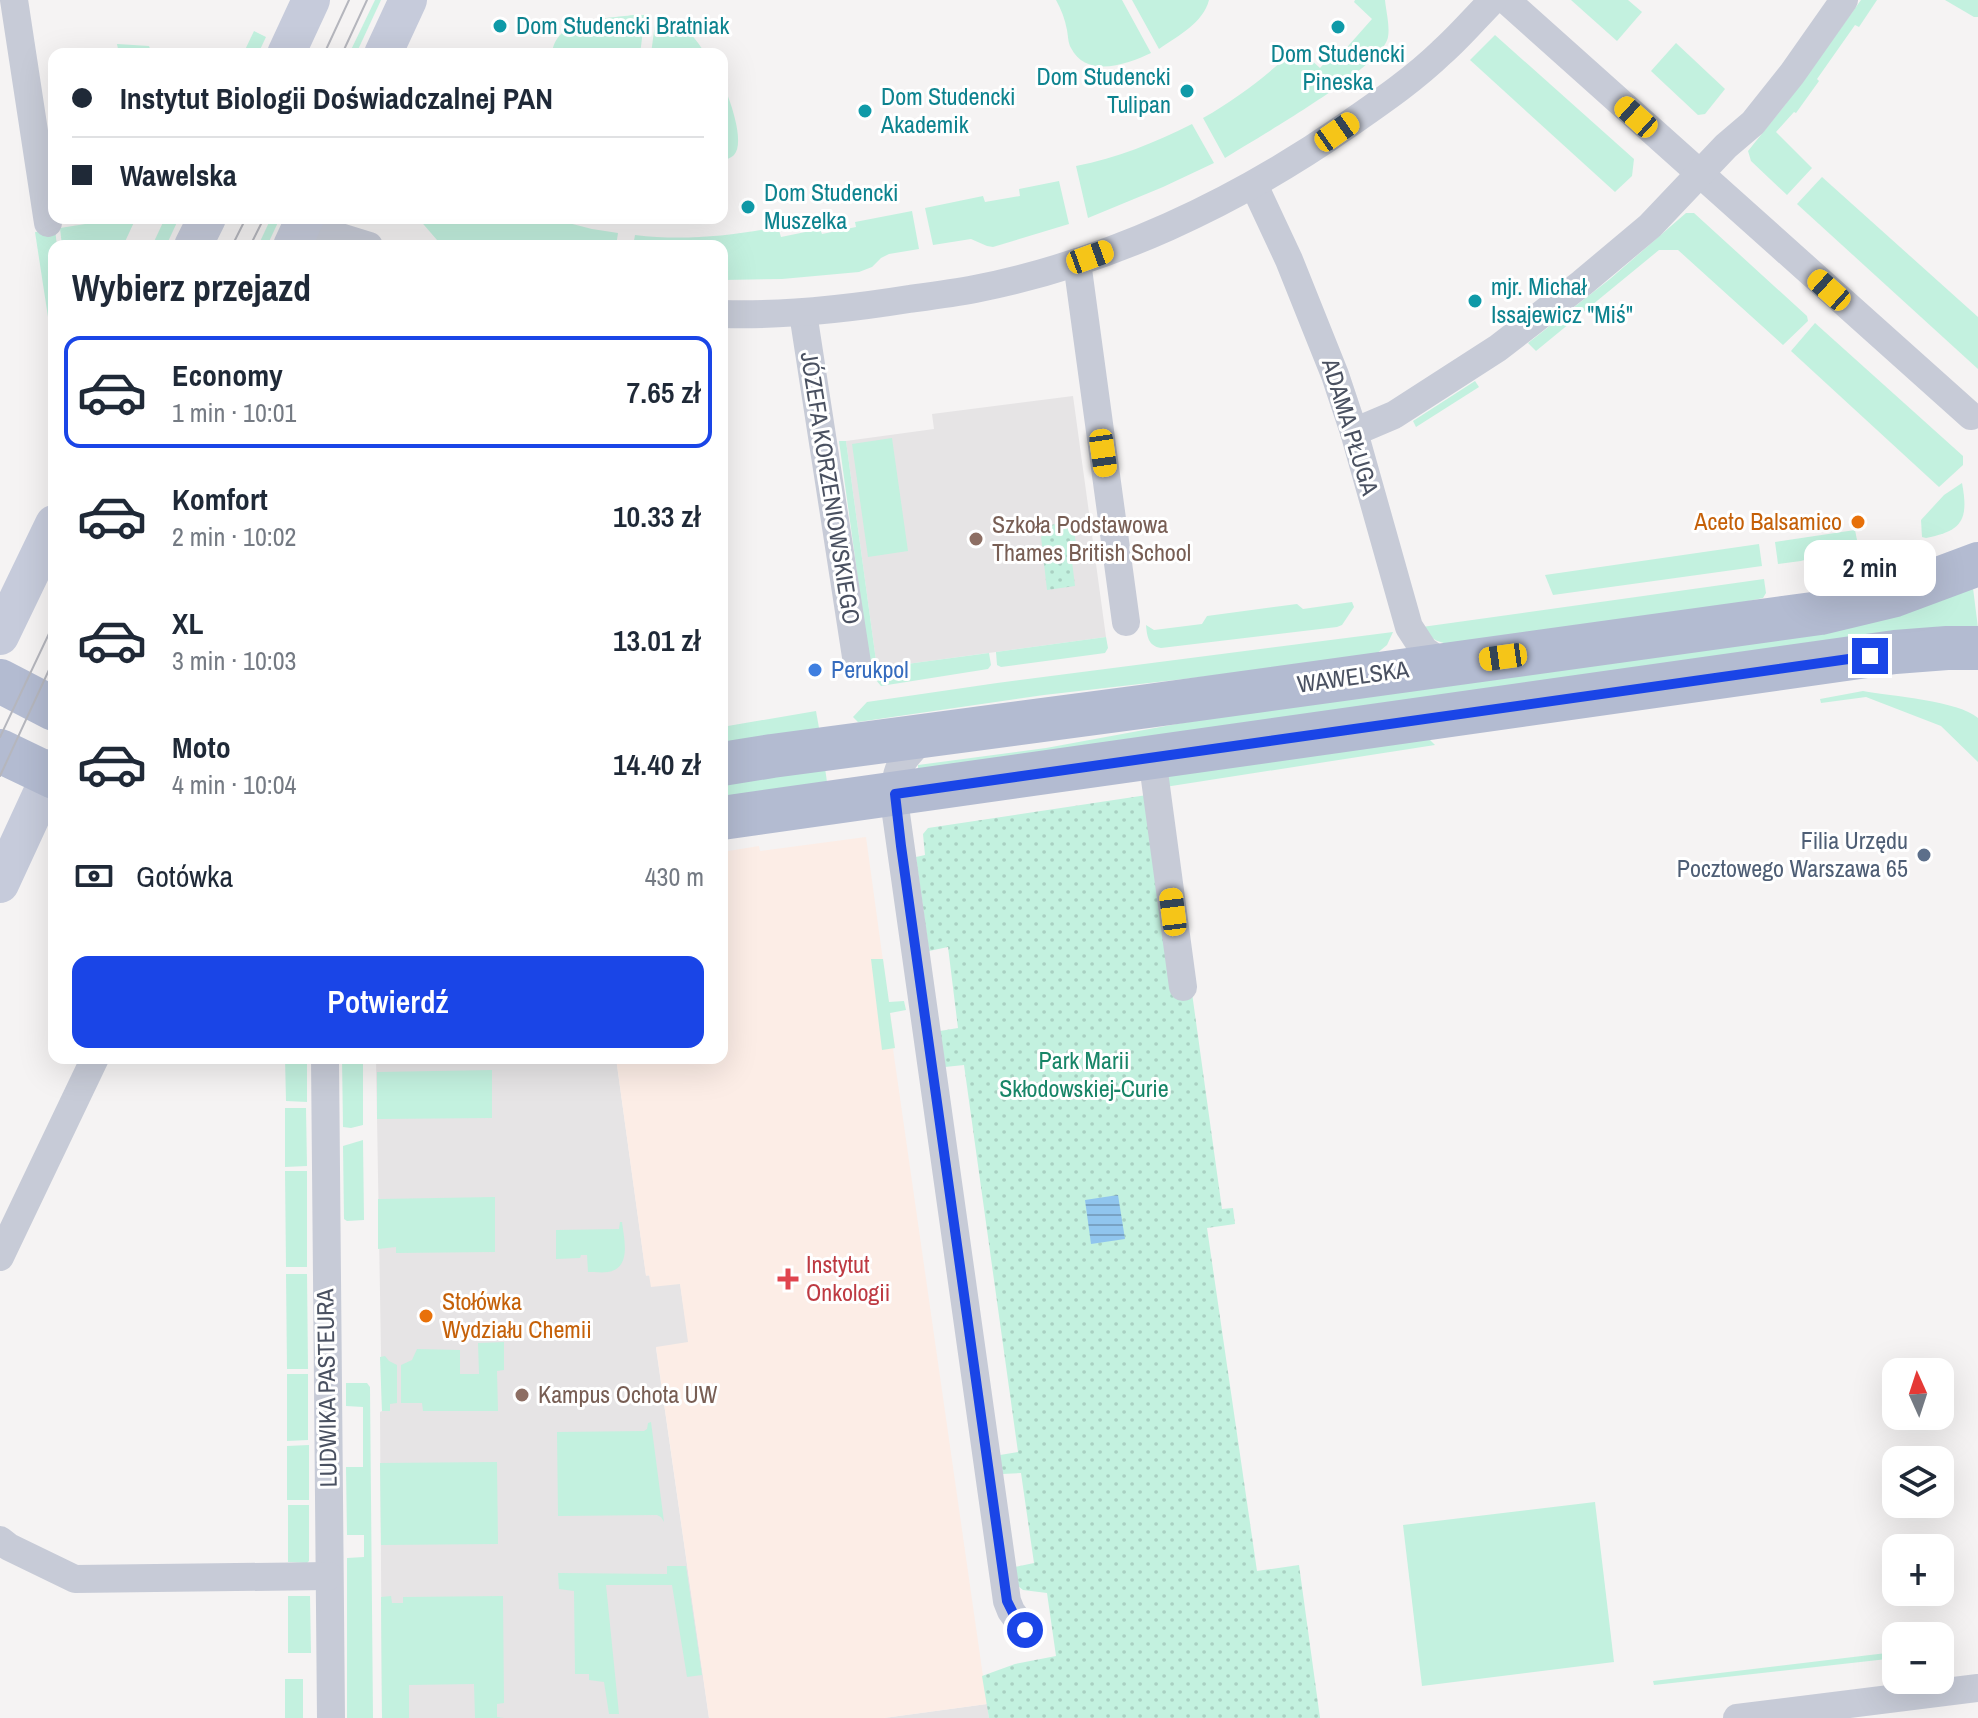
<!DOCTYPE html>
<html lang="pl">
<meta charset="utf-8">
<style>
:root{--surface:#fff;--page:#f2f2f3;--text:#1f2937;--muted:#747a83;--line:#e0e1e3;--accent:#1a45e7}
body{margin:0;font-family:"Archivo Narrow",sans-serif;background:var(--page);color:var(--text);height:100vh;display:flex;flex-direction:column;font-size:30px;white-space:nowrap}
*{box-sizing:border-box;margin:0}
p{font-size:26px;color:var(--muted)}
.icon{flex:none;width:44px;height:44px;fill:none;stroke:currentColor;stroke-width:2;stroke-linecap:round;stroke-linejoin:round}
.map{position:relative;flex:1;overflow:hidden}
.panel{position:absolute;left:48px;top:240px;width:680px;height:824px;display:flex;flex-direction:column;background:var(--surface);border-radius:16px;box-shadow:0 8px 32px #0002}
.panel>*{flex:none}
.guide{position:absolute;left:48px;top:48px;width:680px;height:176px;border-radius:16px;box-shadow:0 8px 32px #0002;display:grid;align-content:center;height:176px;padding:0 24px;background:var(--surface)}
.needle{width:52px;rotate:357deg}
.controls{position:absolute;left:1882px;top:1358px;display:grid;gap:16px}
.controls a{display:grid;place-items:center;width:72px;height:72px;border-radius:16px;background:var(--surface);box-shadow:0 8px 32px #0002;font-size:40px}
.end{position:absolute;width:36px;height:36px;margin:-18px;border:10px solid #1a45e7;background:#fff;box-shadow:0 0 0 4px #fff}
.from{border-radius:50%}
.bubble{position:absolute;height:56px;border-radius:16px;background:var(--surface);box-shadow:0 8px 32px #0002;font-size:26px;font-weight:600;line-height:56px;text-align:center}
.car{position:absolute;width:24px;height:48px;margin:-24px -12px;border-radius:10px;box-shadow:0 0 6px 2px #0007;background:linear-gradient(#f5c518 24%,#345 0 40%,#f5c518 0 76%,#345 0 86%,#f5c518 0)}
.guide b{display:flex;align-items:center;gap:28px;height:76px;font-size:30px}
.guide b+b{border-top:2px solid var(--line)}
.guide i{width:20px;height:20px;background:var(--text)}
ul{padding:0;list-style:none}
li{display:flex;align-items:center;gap:24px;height:112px;margin:0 16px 12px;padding:0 8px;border:4px solid transparent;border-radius:16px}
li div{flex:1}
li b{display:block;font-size:30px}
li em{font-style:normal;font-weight:600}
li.on{border-color:var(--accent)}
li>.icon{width:72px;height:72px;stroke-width:1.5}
h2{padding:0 24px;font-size:36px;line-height:96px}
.pay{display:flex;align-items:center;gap:20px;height:88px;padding:0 24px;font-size:30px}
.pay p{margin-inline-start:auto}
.button{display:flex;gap:16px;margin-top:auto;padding:16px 24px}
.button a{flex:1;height:92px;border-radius:16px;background:var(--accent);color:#fff;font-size:32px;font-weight:600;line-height:92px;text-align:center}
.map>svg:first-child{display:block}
.education{fill:#e6e4e5}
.medical{fill:#fcede6}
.grass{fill:#c3f1df}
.park{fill:url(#park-dots)}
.water{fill:url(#water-rules)}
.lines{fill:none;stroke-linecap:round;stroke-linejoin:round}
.street{stroke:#c7cbd7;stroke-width:28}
.secondary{stroke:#c6cbdb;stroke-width:38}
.primary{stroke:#b3bbd1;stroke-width:44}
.tram{stroke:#b5b6bd;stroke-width:2}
.route{stroke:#1a45e7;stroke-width:10}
.culture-dot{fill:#0f9aa8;stroke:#fff;stroke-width:3}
.food-dot{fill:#e8710a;stroke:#fff;stroke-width:3}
.education-dot{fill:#8d6e63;stroke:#fff;stroke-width:3}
.shop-dot{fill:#3f7fe0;stroke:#fff;stroke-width:3}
.service-dot{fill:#5c6f8a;stroke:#fff;stroke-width:3}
.health-dot{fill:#e0444e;stroke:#fff;stroke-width:3}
.labels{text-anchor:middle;stroke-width:6;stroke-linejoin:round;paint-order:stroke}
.culture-label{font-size:24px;fill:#0d838f;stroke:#fff;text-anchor:start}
.street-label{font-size:24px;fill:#4a5161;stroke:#fff}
.food-label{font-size:24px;fill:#c56008;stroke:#fff;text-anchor:end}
.education-label{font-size:24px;fill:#785e54;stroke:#fff;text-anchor:start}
.shop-label{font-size:24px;fill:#366cbe;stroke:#fff;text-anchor:start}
.service-label{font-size:24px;fill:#4e5e75;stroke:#fff;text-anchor:end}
.park-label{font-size:24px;fill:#178567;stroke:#fff}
.health-label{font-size:24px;fill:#be3a42;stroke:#fff;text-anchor:start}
</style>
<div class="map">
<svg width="1978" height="1718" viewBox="0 0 1978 1718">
<defs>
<pattern id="park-dots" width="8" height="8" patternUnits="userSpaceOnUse" patternTransform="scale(2)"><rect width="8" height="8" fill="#c3f1df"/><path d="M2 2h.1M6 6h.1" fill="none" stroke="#a9d0c2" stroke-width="1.8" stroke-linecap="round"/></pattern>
<pattern id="water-rules" width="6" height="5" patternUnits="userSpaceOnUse" patternTransform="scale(2)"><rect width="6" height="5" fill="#90c5ee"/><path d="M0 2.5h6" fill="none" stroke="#78a2c4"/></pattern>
</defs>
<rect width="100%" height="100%" fill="#f5f3f3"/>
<g class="education">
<path d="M 1073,396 L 1106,637 L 877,668 L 846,441 L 934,429 L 932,414 Z"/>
<path d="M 376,1058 L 616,1058 L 646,1275 L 680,1283 L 689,1343 L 656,1348 L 709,1718 L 382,1718 L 380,1412 L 382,1411 Z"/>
<path d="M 987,1704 L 989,1718 L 884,1718 Z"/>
</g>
<path class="medical" d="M 866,837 L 895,1048 L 893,1049 L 987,1704 L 884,1718 L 709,1718 L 656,1347 L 688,1342 L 680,1284 L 651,1287 L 649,1275 L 646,1276 L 616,1058 L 722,1058 L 722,852 L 759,846 L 760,851 Z"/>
<g class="grass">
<path d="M 375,0 L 381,0 L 356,54 L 349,54 Z"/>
<path d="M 1056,0 L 1122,0 L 1151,53 C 1128,64 1087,79 1071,48 C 1068,43 1068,35 1067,30 C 1065,19 1061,9 1056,0 Z"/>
<path d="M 1132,0 L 1209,0 C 1203,23 1178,36 1159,49 Z"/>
<path d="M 1355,0 L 1385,0 C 1386,11 1390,26 1388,37 C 1383,67 1255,139 1225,158 L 1203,118 C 1238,98 1268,75 1297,47 L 1320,68 L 1336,50 L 1341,54 L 1372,19 L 1354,2 Z"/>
<path d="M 1571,0 L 1628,0 L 1642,12 L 1617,41 Z"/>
<path d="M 1861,0 L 1877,0 L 1859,27 L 1855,25 L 1817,79 L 1819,81 L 1796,113 L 1794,112 L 1776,132 L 1812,168 L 1787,195 L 1751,161 L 1748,151 L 1785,105 Z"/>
<path d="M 1945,0 L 1978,0 L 1978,17 L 1974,17 Z"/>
<path d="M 633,15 L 645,15 L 640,54 L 552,54 C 556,17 606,19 633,15 Z"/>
<path d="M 656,16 C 679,15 694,37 706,54 L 651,54 Z"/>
<path d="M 254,31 L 266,37 L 258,54 L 243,54 Z"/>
<path d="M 1495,35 L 1634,159 L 1632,176 L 1615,192 L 1470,60 Z"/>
<path d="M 1676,43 L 1725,89 L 1705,114 L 1698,115 L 1651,71 Z"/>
<path d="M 117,44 L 149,46 L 152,54 L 119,54 Z"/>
<path d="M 722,82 C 729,96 746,143 734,155 C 730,159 726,159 722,160 Z"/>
<path d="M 1192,124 L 1214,163 L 1163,187 L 1088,218 L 1076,166 C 1117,158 1154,143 1192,124 Z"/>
<path d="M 1822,177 L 1978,317 L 1978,369 L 1797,204 Z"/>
<path d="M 1059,181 L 1069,224 L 993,247 L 987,246 L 971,239 L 933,245 L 925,208 L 983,196 L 985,202 L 1020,196 L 1019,189 Z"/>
<path d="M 912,211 L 919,249 L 889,254 L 881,258 L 872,267 L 859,272 L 782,279 L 722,280 L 722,246 L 633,246 L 635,235 C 683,241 730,236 778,227 L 781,237 L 820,229 L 822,234 L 856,227 L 855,222 Z"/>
<path d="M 1686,213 L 1694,213 L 1807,316 L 1808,321 L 1783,345 L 1678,250 L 1659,250 L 1536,351 L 1528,343 L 1610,279 Z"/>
<path d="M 123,218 L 135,220 L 123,246 L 104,246 L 103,242 L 91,244 L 91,246 L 62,246 L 60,228 Z"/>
<path d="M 165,218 L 179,218 L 166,246 L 152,246 Z"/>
<path d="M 271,218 L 280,218 L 267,246 L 258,246 Z"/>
<path d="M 418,218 L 455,218 L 463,222 L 466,218 L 549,218 L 592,229 L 618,233 L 616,246 L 461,246 L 437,240 Z"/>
<path d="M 55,229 L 57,246 L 54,246 L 54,356 L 35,232 Z"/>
<path d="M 1815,323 L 1963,456 L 1963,465 L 1939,487 L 1791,351 Z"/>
<path d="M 1475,381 L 1479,387 L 1416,427 L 1413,421 Z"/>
<path d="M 892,438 L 908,551 L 868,557 L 852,444 Z"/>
<path d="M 839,441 L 846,441 L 877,668 L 989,653 L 991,665 L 988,669 L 881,686 L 871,674 Z"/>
<path d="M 1962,483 C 1969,520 1962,531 1926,538 L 1922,537 L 1921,520 L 1944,495 Z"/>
<path d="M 1855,530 L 1857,540 L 1853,546 L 1801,561 L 1778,564 L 1775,542 Z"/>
<path d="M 1759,544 L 1762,566 L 1553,595 L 1545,575 Z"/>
<path d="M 1764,579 L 1766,593 L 1763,598 L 1739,603 L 1449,644 C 1436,642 1430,638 1422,627 Z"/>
<path d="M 1973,588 L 1978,628 L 918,769 L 918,765 L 1046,748 L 1182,723 L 1902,615 Z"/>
<path d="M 1352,602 L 1354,607 L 1342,625 L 1337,627 L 1161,648 C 1148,646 1147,636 1146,625 L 1154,630 L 1202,624 L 1207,616 L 1297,604 L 1303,609 Z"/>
<path d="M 1393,632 L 1387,645 L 1376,654 L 1245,672 L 1044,695 L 858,722 L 853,717 L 867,702 L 997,683 Z"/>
<path d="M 1106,637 L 1108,648 L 1105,653 L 1001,667 L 997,665 L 996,652 Z"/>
<path d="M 1863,691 C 1891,696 1959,701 1978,718 L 1978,762 L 1941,726 L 1866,697 L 1821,703 L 1820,699 Z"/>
<path d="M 816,711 L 819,728 L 722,744 L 722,727 Z"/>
<path d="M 1428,738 L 1435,745 L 1165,787 L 1169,775 Z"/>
<path d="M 825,768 L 827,782 L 722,797 L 722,785 Z"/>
<path d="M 871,959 L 883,959 L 889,1002 L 904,1001 L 906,1010 L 890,1013 L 895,1048 L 882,1050 Z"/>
<path d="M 285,1058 L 307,1058 L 307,1102 L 286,1101 Z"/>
<path d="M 342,1058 L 363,1058 L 363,1125 L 351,1128 L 343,1127 Z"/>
<path d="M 492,1070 L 492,1118 L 377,1119 L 377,1072 Z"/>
<path d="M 285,1108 L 306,1108 L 307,1166 L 285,1167 Z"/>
<path d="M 363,1140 L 364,1220 L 347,1221 L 344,1219 L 343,1146 Z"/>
<path d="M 285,1171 L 307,1171 L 307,1267 L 286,1267 Z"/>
<path d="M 495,1197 L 495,1252 L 396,1253 L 396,1247 L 378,1249 L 378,1199 Z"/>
<path d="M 620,1222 L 622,1222 C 624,1239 632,1268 608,1272 C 602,1273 594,1272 588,1272 L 587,1255 L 581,1255 L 580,1258 L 556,1259 L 556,1230 L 619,1229 Z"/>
<path d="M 286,1274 L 307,1274 L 308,1369 L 287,1369 Z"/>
<path d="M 504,1342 L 504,1370 L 497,1371 L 498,1411 L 423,1411 L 422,1403 L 401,1403 L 401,1365 L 412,1360 L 417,1349 L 460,1350 L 460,1374 L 479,1374 L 478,1343 Z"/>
<path d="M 385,1356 L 389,1361 L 397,1365 L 397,1403 L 390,1404 L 390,1411 L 382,1411 L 380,1357 Z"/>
<path d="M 287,1374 L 308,1374 L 308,1440 L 287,1441 Z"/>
<path d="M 346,1383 L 367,1383 L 370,1387 L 373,1718 L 347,1718 L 347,1558 L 364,1557 L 364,1535 L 347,1535 L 346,1467 L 363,1467 L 363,1407 L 346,1406 Z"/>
<path d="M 651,1422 L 664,1522 L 661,1517 L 657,1515 L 558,1516 L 557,1432 L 644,1431 L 647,1429 L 648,1423 Z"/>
<path d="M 309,1445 L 309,1500 L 287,1500 L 287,1446 Z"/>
<path d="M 497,1462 L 498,1544 L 381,1545 L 380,1463 Z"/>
<path d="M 1595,1502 L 1614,1662 L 1422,1686 L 1403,1525 Z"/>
<path d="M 288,1505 L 309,1505 L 309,1561 L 307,1563 L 288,1562 Z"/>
<path d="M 667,1566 L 686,1566 L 702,1675 L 687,1677 L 672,1585 L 606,1585 L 619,1714 L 609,1714 L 604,1682 L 589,1680 L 589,1674 L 575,1674 L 574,1591 L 559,1589 L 558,1573 L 667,1574 Z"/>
<path d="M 288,1596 L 310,1596 L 311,1653 L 288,1653 Z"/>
<path d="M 391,1596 L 392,1603 L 403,1603 L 403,1597 L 503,1596 L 504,1703 L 497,1704 L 497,1717 L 504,1718 L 475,1718 L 474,1684 L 409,1685 L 409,1718 L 382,1718 L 381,1597 Z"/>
<path d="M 1895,1652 L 1896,1658 L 1654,1685 L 1653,1681 Z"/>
<rect x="285" y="1679" width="18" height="39"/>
</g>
<g class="park">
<path d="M 1073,522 L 1077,552 L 1071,553 L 1075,586 L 1047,590 L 1041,537 L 1049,525 Z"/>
<path d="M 1147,795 L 1192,993 L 1222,1209 L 1233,1208 L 1235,1224 L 1207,1228 L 1257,1571 L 1299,1565 L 1320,1718 L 989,1718 L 982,1676 L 1015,1664 L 1056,1656 L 1047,1593 L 1023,1590 L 1018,1586 L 1015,1567 L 1034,1563 L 1021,1473 L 1002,1474 L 1000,1455 L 1018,1452 L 964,1065 L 945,1067 L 940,1031 L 958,1028 L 948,947 L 929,951 L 916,857 L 925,855 L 923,834 L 928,828 Z"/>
</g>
<path class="water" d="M 1118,1195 L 1125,1239 L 1091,1244 L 1085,1200 Z"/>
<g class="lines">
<g class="street">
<path d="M 14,0 L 48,223"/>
<path d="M 1506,0 L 1971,416"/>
<path d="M 1254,185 L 1289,260 L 1335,375 L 1354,432 L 1409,627 L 1424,650 L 1444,664"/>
<path d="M 301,225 L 369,246"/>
<path d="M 1077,262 L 1126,622"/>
<path d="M 803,313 L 857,663"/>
<path d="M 722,314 C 786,316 847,309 909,299 C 931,296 954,293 975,289 C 1108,263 1235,203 1346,126 C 1379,103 1413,80 1442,52 C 1460,36 1476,17 1493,0"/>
<path d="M 1354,432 L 1394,415 L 1498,348 L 1582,283 L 1650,226 L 1726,146 L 1753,123 L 1792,74 L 1844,0"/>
<path d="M 926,735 C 895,768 894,769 896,814 L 1007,1601 L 1011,1611 L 1025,1630"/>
<path d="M 1152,757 L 1183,987"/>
<path d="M 325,1058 L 331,1718"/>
<path d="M 0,1257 L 95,1058"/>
<path d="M 0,1540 L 9,1547 L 75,1579 L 329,1576"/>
<path d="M 1737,1718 L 1978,1688"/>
</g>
<g class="secondary">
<path d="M 286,54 L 311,0"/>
<path d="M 383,54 L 408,0"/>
<path d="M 193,246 L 207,218"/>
<path d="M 292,246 L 305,218"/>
<path d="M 0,636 L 54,524"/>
<path d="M 0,884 L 54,767"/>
</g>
<g class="primary">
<path d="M 0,681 L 54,709"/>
<path d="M 0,751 L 54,777"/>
<path d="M 722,764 L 772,756 L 1148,706 L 1820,613 L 1895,595 L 1978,564"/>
<path d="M 722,818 L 1895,652 L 1947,648 L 1978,648"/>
</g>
<g class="tram">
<path d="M 324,54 L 349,0"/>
<path d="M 342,54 L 367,0"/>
<path d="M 232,246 L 246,218"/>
<path d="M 250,246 L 264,218"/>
<path d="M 0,737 L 54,623"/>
<path d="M 0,776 L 54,659"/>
</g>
</g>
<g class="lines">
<path class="route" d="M 1025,1630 L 1016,1619 L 1007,1601 L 901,846 L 895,794 L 1870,656"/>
</g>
<g class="culture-dot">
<circle cx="500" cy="26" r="8"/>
<circle cx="1338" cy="27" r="8"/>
<circle cx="1187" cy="91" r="8"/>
<circle cx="865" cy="111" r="8"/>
<circle cx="748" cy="207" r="8"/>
<circle cx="1475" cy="301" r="8"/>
</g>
<g class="food-dot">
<circle cx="1858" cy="522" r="8"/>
<circle cx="426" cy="1316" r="8"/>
</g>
<g class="education-dot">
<circle cx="976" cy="539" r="8"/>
<circle cx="522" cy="1395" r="8"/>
</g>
<circle class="shop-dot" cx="815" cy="670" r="8"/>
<circle class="service-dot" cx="1924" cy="855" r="8"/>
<path class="health-dot" d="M784 1267h8v8h8v8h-8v8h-8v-8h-8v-8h8z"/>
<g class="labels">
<g class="culture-label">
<text x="516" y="34">Dom Studencki Bratniak</text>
<text x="1338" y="62" text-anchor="middle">Dom Studencki<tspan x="1338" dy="28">Pineska</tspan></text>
<text x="1171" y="85" text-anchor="end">Dom Studencki<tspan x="1171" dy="28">Tulipan</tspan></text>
<text x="881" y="105">Dom Studencki<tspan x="881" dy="28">Akademik</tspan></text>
<text x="764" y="201">Dom Studencki<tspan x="764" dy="28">Muszelka</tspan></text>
<text x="1491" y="295">mjr. Michał<tspan x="1491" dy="28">Issajewicz "Miś"</tspan></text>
</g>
<g class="street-label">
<text transform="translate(1350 427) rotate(73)" y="8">ADAMA PŁUGA</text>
<text transform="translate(830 488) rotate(81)" y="8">JÓZEFA KORZENIOWSKIEGO</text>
<text transform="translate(1353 677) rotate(-8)" y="8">WAWELSKA</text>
<text transform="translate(327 1388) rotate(-91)" y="8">LUDWIKA PASTEURA</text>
</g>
<g class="food-label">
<text x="1842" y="530">Aceto Balsamico</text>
<text x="442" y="1310" text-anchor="start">Stołówka<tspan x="442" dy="28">Wydziału Chemii</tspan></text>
</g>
<g class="education-label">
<text x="992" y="533">Szkoła Podstawowa<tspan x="992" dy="28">Thames British School</tspan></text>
<text x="538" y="1403">Kampus Ochota UW</text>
</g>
<g class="shop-label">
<text x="831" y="678">Perukpol</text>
</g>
<g class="service-label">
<text x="1908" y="849">Filia Urzędu<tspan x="1908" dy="28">Pocztowego Warszawa 65</tspan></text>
</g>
<g class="park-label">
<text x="1084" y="1069">Park Marii<tspan x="1084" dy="28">Skłodowskiej-Curie</tspan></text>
</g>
<g class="health-label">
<text x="806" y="1273">Instytut<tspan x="806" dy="28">Onkologii</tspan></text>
</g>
</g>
</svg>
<div class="controls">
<a><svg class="needle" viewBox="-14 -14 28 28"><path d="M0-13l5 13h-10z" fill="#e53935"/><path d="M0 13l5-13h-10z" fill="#747a83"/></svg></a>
<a><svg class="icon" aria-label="layers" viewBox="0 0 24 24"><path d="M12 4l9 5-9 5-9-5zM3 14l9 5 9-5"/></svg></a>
<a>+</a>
<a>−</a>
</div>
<i class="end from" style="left:1025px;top:1630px"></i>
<i class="end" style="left:1870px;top:656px"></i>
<div class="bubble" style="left:1804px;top:540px;width:132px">2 min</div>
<i class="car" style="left:1636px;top:117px;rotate:312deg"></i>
<i class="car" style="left:1337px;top:132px;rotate:55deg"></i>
<i class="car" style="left:1090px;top:257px;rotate:70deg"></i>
<i class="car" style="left:1829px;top:290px;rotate:312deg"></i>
<i class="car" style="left:1103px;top:453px;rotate:172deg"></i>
<i class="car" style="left:1503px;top:657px;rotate:262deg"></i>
<i class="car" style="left:1173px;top:912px;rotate:353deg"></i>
<div class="guide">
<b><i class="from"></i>Instytut Biologii Doświadczalnej PAN</b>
<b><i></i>Wawelska</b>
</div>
<section class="panel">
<h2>Wybierz przejazd</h2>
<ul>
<li class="on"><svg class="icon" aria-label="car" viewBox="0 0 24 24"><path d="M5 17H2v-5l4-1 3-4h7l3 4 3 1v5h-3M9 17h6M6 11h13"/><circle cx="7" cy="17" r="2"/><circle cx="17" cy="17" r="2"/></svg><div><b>Economy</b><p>1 min · 10:01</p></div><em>7.65 zł</em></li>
<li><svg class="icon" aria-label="car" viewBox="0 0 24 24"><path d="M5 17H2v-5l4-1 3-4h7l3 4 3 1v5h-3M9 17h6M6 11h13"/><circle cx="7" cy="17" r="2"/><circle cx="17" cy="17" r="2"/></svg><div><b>Komfort</b><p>2 min · 10:02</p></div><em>10.33 zł</em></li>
<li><svg class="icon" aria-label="car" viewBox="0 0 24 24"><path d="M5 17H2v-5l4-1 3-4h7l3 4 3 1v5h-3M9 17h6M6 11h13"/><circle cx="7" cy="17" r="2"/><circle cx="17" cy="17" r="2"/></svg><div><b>XL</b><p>3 min · 10:03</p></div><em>13.01 zł</em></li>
<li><svg class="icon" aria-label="car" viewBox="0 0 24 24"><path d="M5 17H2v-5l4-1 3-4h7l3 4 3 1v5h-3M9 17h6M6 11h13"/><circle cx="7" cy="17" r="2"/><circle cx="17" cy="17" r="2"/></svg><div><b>Moto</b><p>4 min · 10:04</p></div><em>14.40 zł</em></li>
</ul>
<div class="pay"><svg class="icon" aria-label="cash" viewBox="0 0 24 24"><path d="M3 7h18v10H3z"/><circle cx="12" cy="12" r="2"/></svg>Gotówka<p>430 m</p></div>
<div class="button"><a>Potwierdź</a></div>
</section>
</div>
